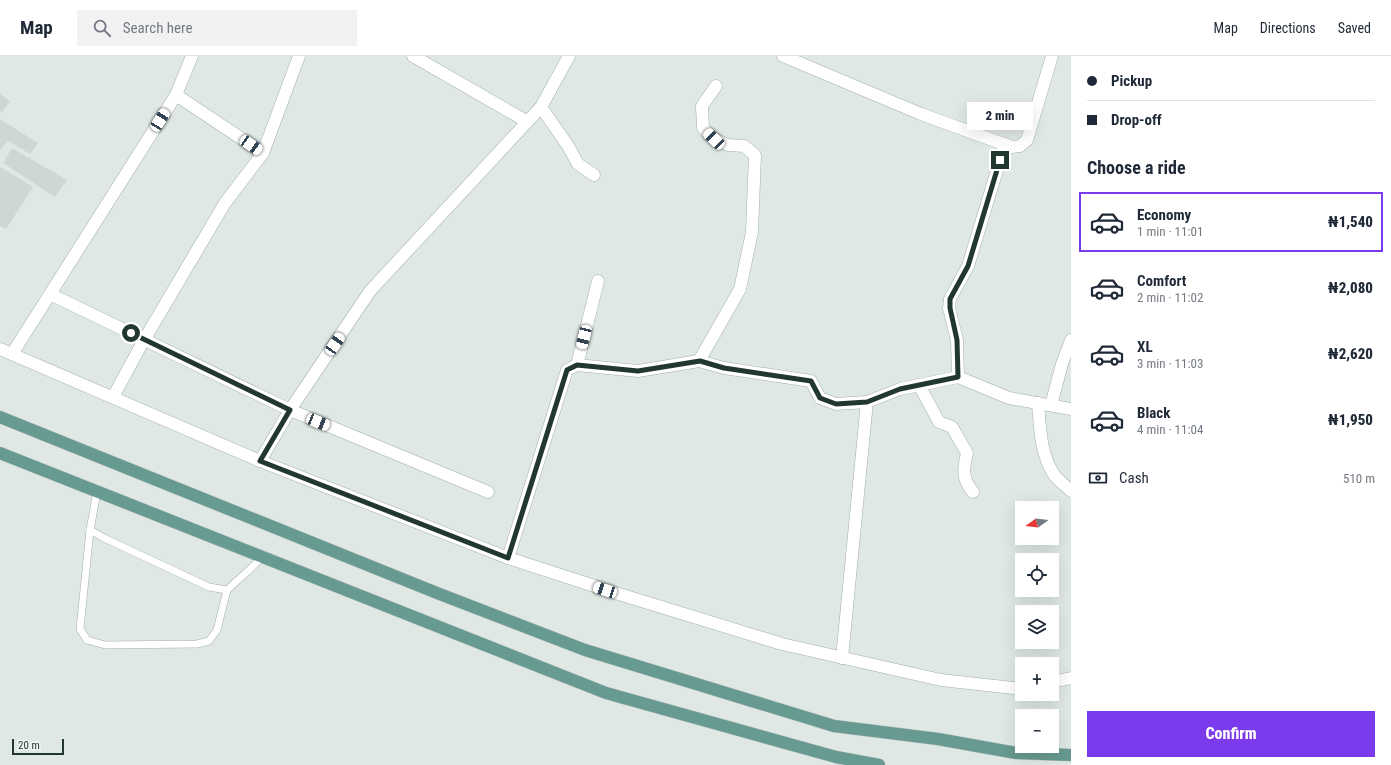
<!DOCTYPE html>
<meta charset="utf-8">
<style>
:root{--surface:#fff;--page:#f2f2f3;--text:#1f2937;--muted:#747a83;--line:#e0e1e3;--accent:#7c3aed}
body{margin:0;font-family:"Roboto Condensed",sans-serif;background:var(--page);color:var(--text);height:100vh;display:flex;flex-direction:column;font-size:15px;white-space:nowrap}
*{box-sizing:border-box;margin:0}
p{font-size:13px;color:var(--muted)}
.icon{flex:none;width:22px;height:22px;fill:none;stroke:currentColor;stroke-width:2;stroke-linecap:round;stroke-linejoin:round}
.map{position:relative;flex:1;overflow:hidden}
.side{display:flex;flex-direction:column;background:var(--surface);width:320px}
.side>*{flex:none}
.top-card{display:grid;align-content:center;height:88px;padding:0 16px;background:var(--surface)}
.needle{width:26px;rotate:256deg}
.fabs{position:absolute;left:1015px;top:445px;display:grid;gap:8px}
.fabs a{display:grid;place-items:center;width:44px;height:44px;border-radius:0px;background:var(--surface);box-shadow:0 4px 16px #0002;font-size:20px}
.scale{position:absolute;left:12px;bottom:10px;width:52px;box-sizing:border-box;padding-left:4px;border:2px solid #223732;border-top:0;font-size:11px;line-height:14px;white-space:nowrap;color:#223732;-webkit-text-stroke:3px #eff6f3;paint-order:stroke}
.end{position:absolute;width:18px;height:18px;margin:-9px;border:5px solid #223732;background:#fff;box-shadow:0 0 0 2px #fff}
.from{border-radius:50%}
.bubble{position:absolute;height:28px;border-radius:0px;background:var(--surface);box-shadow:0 4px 16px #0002;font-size:13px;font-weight:800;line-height:28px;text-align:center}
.car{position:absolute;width:12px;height:24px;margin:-12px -6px;border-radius:5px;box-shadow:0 0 3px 1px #0007;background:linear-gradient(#fff 24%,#345 0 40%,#fff 0 76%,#345 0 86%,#fff 0)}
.top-card b{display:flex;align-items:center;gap:14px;height:38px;font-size:15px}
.top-card b+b{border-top:1px solid var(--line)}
.top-card i{width:10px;height:10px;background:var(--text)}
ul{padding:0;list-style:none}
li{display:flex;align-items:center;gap:12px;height:60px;margin:0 8px 6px;padding:0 8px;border:2px solid transparent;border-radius:0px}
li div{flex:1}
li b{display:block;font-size:15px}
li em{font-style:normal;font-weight:800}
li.on{border-color:var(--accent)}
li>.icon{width:36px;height:36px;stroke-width:1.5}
h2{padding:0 16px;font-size:18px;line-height:48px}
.pay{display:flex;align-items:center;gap:10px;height:44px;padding:0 16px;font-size:15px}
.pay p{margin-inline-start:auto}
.cta{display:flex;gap:8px;margin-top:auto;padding:8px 16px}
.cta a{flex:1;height:46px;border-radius:0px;background:var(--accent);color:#fff;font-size:16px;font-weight:800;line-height:46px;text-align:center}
header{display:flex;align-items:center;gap:24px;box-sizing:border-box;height:56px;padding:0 20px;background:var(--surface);border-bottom:1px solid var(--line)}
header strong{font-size:19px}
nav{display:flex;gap:22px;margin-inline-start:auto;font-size:14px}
.search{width:280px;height:36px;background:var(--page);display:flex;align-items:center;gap:10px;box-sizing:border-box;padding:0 14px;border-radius:0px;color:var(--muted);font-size:15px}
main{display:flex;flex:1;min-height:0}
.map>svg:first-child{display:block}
.built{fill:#cdd8d4}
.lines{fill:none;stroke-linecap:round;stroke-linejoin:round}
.service-casing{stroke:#a3afac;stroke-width:8}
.minor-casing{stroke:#a3afac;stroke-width:13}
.tertiary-casing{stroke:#a3afac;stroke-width:13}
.primary-casing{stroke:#bdc3c2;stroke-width:13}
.service{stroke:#fff;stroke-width:7}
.minor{stroke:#fff;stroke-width:12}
.tertiary{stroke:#fff;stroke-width:12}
.primary{stroke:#679a90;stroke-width:12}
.route{stroke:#223732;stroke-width:5}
</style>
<header>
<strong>Map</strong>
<div class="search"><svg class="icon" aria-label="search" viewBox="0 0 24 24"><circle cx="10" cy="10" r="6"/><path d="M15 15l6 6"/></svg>Search here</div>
<nav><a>Map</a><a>Directions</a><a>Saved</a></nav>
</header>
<main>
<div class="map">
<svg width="1071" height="709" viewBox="0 0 1071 709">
<rect width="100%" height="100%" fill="#dfe8e5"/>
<g class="built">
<path d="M 0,38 L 10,45 L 2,56 L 0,55 Z"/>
<path d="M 0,63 L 38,87 L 30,98 L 8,85 L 0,94 Z"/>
<path d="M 12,92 L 67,124 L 55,141 L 3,107 Z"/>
<path d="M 0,111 L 33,131 L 6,173 L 0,170 Z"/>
</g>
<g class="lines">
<g class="service-casing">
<g id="service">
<path d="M 97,436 L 90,474 L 104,482 L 209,531 L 227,534 L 263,501"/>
<path d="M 90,474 L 80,573 L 87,584 L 105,589 L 197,588 L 209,585 L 217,574 L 227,534"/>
</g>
</g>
<g class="minor-casing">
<g id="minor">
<path d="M 413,0 L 526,65"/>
<path d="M 783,0 L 921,58 L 1012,91 L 1020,90 L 1027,84 L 1052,0"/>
<path d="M 176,39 L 263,97"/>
<path d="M 541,51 L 568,90 L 578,108 L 594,119"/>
<path d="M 50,238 L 290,354 L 488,436"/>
<path d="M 12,298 L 176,39 L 192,0"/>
<path d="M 699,305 L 740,233 L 752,176 L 755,99 L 744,90 L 728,89 L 714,83 L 703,72 L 702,50 L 716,30"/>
<path d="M 577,309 L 598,225"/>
<path d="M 958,321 L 957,284 L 949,252 L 950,243 L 968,210 L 1005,88"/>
<path d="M 919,329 L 939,366 L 952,371 L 967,397 C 963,413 962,423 973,436"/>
<path d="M 113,341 L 144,284 L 225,147 L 263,97 L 299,0"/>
<path d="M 1038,347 C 1040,370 1040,396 1053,417 C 1057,424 1065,429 1071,435"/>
<path d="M 1051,349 L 1062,308 L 1071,284"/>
<path d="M 260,405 L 290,354 L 370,235 L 541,51 L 569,0"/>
<path d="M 508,502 L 567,314 L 577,309 L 638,315 L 699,305 L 724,312 L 811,325 L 820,342 L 836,348 L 867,346 L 900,333 L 958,321 L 1009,342 L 1071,353"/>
<path d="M 842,602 L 867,346"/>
</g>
</g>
<g class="tertiary-casing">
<g id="tertiary">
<path d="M 0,293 L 260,405 L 508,502 L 619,538 L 782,588 L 941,624 L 1022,633"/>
<path d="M 1052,626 L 1071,622"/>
</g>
</g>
<g class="primary-casing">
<g id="primary">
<path d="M 0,361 L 437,537 L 585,594 L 834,670 L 938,683 L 1016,697 L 1071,699"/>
<path d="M 0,397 L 606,637 L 836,701 L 879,709"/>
</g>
</g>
<use href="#service" class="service"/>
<use href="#minor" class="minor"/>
<use href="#tertiary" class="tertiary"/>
<use href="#primary" class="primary"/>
</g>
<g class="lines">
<path class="route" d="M 131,277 L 290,354 L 260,405 L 508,502 L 567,314 L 577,309 L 638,315 L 700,305 L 724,312 L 811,325 L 820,342 L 836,348 L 867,346 L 900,333 L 958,321 L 957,284 L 950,252 L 950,243 L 968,210 L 1000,104"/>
</g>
</svg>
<div class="fabs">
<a><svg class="needle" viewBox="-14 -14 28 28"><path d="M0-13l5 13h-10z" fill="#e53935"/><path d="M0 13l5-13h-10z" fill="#747a83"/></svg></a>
<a><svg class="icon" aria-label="locate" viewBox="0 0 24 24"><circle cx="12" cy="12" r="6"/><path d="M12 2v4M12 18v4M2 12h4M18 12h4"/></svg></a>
<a><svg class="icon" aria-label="layers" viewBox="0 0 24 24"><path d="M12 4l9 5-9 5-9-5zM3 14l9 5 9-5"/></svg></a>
<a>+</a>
<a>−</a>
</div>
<div class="scale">20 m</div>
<i class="end from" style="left:131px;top:277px"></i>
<i class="end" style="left:1000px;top:104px"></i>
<div class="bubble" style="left:967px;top:46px;width:66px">2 min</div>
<i class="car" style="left:160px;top:64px;rotate:32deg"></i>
<i class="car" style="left:714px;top:83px;rotate:314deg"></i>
<i class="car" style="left:251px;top:89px;rotate:124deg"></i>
<i class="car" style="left:584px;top:281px;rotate:194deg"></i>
<i class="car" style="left:335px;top:288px;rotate:34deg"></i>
<i class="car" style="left:318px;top:366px;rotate:112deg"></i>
<i class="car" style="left:605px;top:534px;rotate:288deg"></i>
</div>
<section class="side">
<div class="top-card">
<b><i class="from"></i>Pickup</b>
<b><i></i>Drop-off</b>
</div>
<h2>Choose a ride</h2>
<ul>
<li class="on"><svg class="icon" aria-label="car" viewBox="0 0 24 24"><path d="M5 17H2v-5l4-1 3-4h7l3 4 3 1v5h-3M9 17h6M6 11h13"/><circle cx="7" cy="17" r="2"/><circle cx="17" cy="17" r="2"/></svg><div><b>Economy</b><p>1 min · 11:01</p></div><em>₦1,540</em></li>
<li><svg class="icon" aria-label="car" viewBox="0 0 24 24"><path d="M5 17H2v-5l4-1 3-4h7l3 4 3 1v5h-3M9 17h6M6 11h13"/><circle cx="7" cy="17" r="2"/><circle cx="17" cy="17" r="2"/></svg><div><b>Comfort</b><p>2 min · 11:02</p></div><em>₦2,080</em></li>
<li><svg class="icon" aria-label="car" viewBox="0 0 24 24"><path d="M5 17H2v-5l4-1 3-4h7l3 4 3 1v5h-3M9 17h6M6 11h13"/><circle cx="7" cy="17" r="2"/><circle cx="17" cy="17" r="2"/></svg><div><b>XL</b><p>3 min · 11:03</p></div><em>₦2,620</em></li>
<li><svg class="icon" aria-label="car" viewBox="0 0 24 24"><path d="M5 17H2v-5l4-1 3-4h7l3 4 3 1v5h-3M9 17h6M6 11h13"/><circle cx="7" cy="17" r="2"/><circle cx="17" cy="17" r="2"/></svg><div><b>Black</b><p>4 min · 11:04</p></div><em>₦1,950</em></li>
</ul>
<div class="pay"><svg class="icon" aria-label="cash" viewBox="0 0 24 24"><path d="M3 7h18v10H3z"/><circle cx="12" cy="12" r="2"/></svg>Cash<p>510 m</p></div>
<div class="cta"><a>Confirm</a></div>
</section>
</main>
